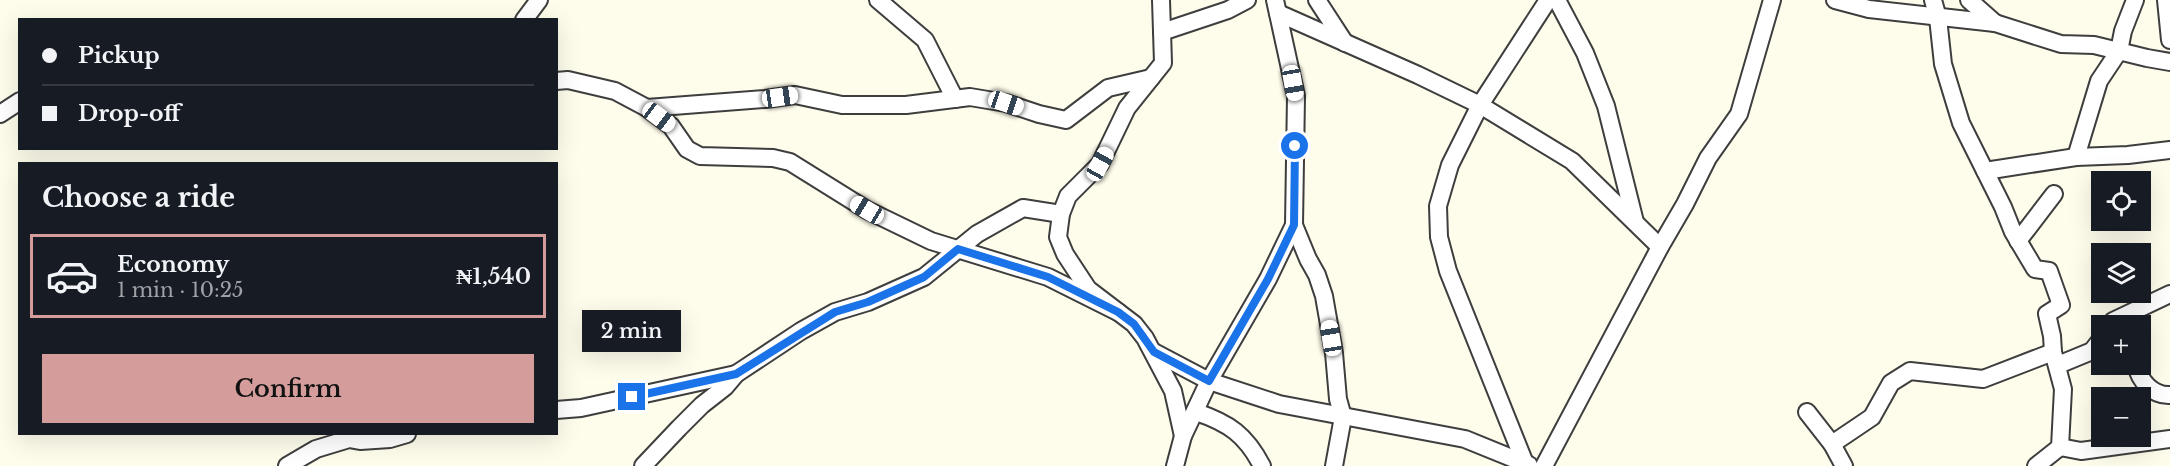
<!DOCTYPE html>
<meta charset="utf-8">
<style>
:root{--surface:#171b24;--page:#20242c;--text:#f1f3f6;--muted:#9ea1a6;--line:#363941;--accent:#d49d9c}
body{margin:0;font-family:"Libre Baskerville",serif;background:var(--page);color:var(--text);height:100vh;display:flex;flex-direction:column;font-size:22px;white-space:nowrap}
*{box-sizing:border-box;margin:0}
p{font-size:20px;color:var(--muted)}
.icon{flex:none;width:33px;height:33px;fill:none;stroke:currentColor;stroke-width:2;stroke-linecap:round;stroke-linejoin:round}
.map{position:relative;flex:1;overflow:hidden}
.sheet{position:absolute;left:18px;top:162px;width:540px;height:273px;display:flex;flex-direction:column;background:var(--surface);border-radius:0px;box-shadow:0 6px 24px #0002}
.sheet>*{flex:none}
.guide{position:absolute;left:18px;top:18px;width:540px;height:132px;border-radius:0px;box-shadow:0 6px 24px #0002;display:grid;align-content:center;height:132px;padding:0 24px;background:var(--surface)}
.tools{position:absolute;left:2091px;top:171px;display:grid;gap:12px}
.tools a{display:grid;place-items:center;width:60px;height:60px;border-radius:0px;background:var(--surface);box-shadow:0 6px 24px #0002;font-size:30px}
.end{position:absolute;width:27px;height:27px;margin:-14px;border:8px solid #1a73e8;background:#fff;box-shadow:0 0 0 3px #fff}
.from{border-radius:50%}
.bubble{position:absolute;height:42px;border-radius:0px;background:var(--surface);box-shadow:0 6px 24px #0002;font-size:20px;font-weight:600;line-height:42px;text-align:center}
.car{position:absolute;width:18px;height:36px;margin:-18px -9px;border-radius:8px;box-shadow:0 0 4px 2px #0007;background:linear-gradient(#fff 24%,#345 0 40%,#fff 0 76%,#345 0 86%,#fff 0)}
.guide b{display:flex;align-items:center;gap:21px;height:57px;font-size:22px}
.guide b+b{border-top:2px solid var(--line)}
.guide i{width:15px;height:15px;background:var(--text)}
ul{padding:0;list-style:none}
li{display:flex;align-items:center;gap:18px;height:84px;margin:0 12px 9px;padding:0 12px;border:3px solid transparent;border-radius:0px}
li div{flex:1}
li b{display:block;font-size:22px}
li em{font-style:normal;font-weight:600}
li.current{border-color:var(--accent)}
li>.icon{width:54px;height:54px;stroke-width:1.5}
h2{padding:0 24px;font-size:27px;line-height:72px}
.action{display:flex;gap:12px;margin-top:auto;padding:12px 24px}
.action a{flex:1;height:69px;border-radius:0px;background:var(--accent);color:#111;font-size:24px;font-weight:600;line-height:69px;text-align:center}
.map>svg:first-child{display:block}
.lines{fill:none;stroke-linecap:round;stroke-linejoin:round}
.minor-casing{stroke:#3e3e3e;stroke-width:20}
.minor{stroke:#fff;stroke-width:16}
.route{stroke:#1a73e8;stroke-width:8}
</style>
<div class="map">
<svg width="2170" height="466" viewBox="0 0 2170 466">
<rect width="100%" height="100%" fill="#fefceb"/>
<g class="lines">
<g class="minor-casing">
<g id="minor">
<path d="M 878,0 L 925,40 L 955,99"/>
<path d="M 1161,0 L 1163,63 L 1127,108 L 1100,164 L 1068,196 L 1061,214 L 1058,237 L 1065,254 L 1088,289 L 1134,324 L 1145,338 L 1173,391 L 1183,436"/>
<path d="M 1275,0 L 1296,96 L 1294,225 L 1308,259 L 1317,275 L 1324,296 L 1334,353 L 1338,399 L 1343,417 L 1334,466"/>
<path d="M 1317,0 L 1345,43"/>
<path d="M 1557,0 L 1585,53 L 1606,106 L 1635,222"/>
<path d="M 1835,0 L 1869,9 L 1995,23 L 2061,44 L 2094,45 L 2147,58 L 2170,62"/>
<path d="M 1933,0 L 1938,18 L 1943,64 L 1961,123 L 2003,207 L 2013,232 L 2035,269 L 2049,271 L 2061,305 L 2047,314 L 2052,336 L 2053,352 L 2063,389 L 2060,447 L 2036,466"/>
<path d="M 1969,0 L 1995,23"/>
<path d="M 2166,0 L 2170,40"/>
<path d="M 1278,13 L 1418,75 L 1480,105 L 1572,161 L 1660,247"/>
<path d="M 524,20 L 539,0"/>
<path d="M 1162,32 L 1228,10 L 1247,0"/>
<path d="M 556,81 L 568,80 L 615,91 L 647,108 L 671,126 L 687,149 L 700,156 L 773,158 L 790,162 L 867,210 L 931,241 L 1048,277 L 1118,312"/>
<path d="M 647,108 L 765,99 L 795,95 L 842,105 L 906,105 L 970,97 L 1006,103 L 1039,114 L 1066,120 L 1108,88 L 1151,78"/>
<path d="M 0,114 L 20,101"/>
<path d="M 2076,157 L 2099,81 L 2119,51 L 2123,31 L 2135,0"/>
<path d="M 1985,171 L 2076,157 L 2128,155 L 2170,150"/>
<path d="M 2018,241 L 2054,194"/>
<path d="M 2110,326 L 2113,321 L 2170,294"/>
<path d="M 1154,352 L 1209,381 L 1279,404 L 1465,439 L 1529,465"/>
<path d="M 2136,364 C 2139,381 2153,396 2170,395"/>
<path d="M 2058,365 L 2092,351 L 2102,338"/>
<path d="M 556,410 L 581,408 L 736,374"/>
<path d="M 1196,412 C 1229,423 1246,435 1262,466"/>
<path d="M 1807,412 L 1832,444 L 1844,466"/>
<path d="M 1832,444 L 1872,417 L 1891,383 L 1910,371 L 1983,379 L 2053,352"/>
<path d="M 2060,447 L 2081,451 L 2170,439"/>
<path d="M 287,466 L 316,449 L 349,439 L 360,441 L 390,439 L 407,434"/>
<path d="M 643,466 L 679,428 L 702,405 L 725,387 L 736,374 L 801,331 L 835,312 L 868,302 L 924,277 L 977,234 L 1023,208 L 1061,214"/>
<path d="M 1175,466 L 1183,436 L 1209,381 L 1268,279 L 1294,225"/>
<path d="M 1526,466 L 1448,271 L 1439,237 L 1438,206 L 1450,165 L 1480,105 L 1548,0"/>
<path d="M 1544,466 L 1660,247 L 1685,204 L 1708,158 L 1739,114 L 1772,0"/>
</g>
</g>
<use href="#minor" class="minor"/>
</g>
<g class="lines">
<path class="route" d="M 632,397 L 736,374 L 835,312 L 868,302 L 924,277 L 958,249 L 1048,277 L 1118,312 L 1134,324 L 1154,352 L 1209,381 L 1268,279 L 1294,225 L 1295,146"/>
</g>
</svg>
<div class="tools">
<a><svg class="icon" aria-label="locate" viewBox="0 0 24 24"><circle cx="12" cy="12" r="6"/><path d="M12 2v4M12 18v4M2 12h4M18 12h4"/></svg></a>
<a><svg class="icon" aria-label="layers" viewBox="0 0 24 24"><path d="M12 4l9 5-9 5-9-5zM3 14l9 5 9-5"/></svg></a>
<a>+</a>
<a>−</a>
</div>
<i class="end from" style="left:1295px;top:146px"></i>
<i class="end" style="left:632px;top:397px"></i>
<div class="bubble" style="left:582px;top:310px;width:99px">2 min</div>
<i class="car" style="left:1293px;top:83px;rotate:170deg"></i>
<i class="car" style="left:780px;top:97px;rotate:82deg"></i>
<i class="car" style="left:1006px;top:103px;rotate:109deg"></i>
<i class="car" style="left:659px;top:117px;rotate:127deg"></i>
<i class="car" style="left:1100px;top:164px;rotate:29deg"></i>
<i class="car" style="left:867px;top:210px;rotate:301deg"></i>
<i class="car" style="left:1331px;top:338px;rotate:351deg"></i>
<div class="guide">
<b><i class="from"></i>Pickup</b>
<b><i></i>Drop-off</b>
</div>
<section class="sheet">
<h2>Choose a ride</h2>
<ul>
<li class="current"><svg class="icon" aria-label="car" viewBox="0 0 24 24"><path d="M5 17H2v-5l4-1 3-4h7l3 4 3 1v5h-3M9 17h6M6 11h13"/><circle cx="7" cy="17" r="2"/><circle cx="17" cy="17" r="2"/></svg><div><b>Economy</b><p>1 min · 10:25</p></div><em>₦1,540</em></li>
</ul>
<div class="action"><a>Confirm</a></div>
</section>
</div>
